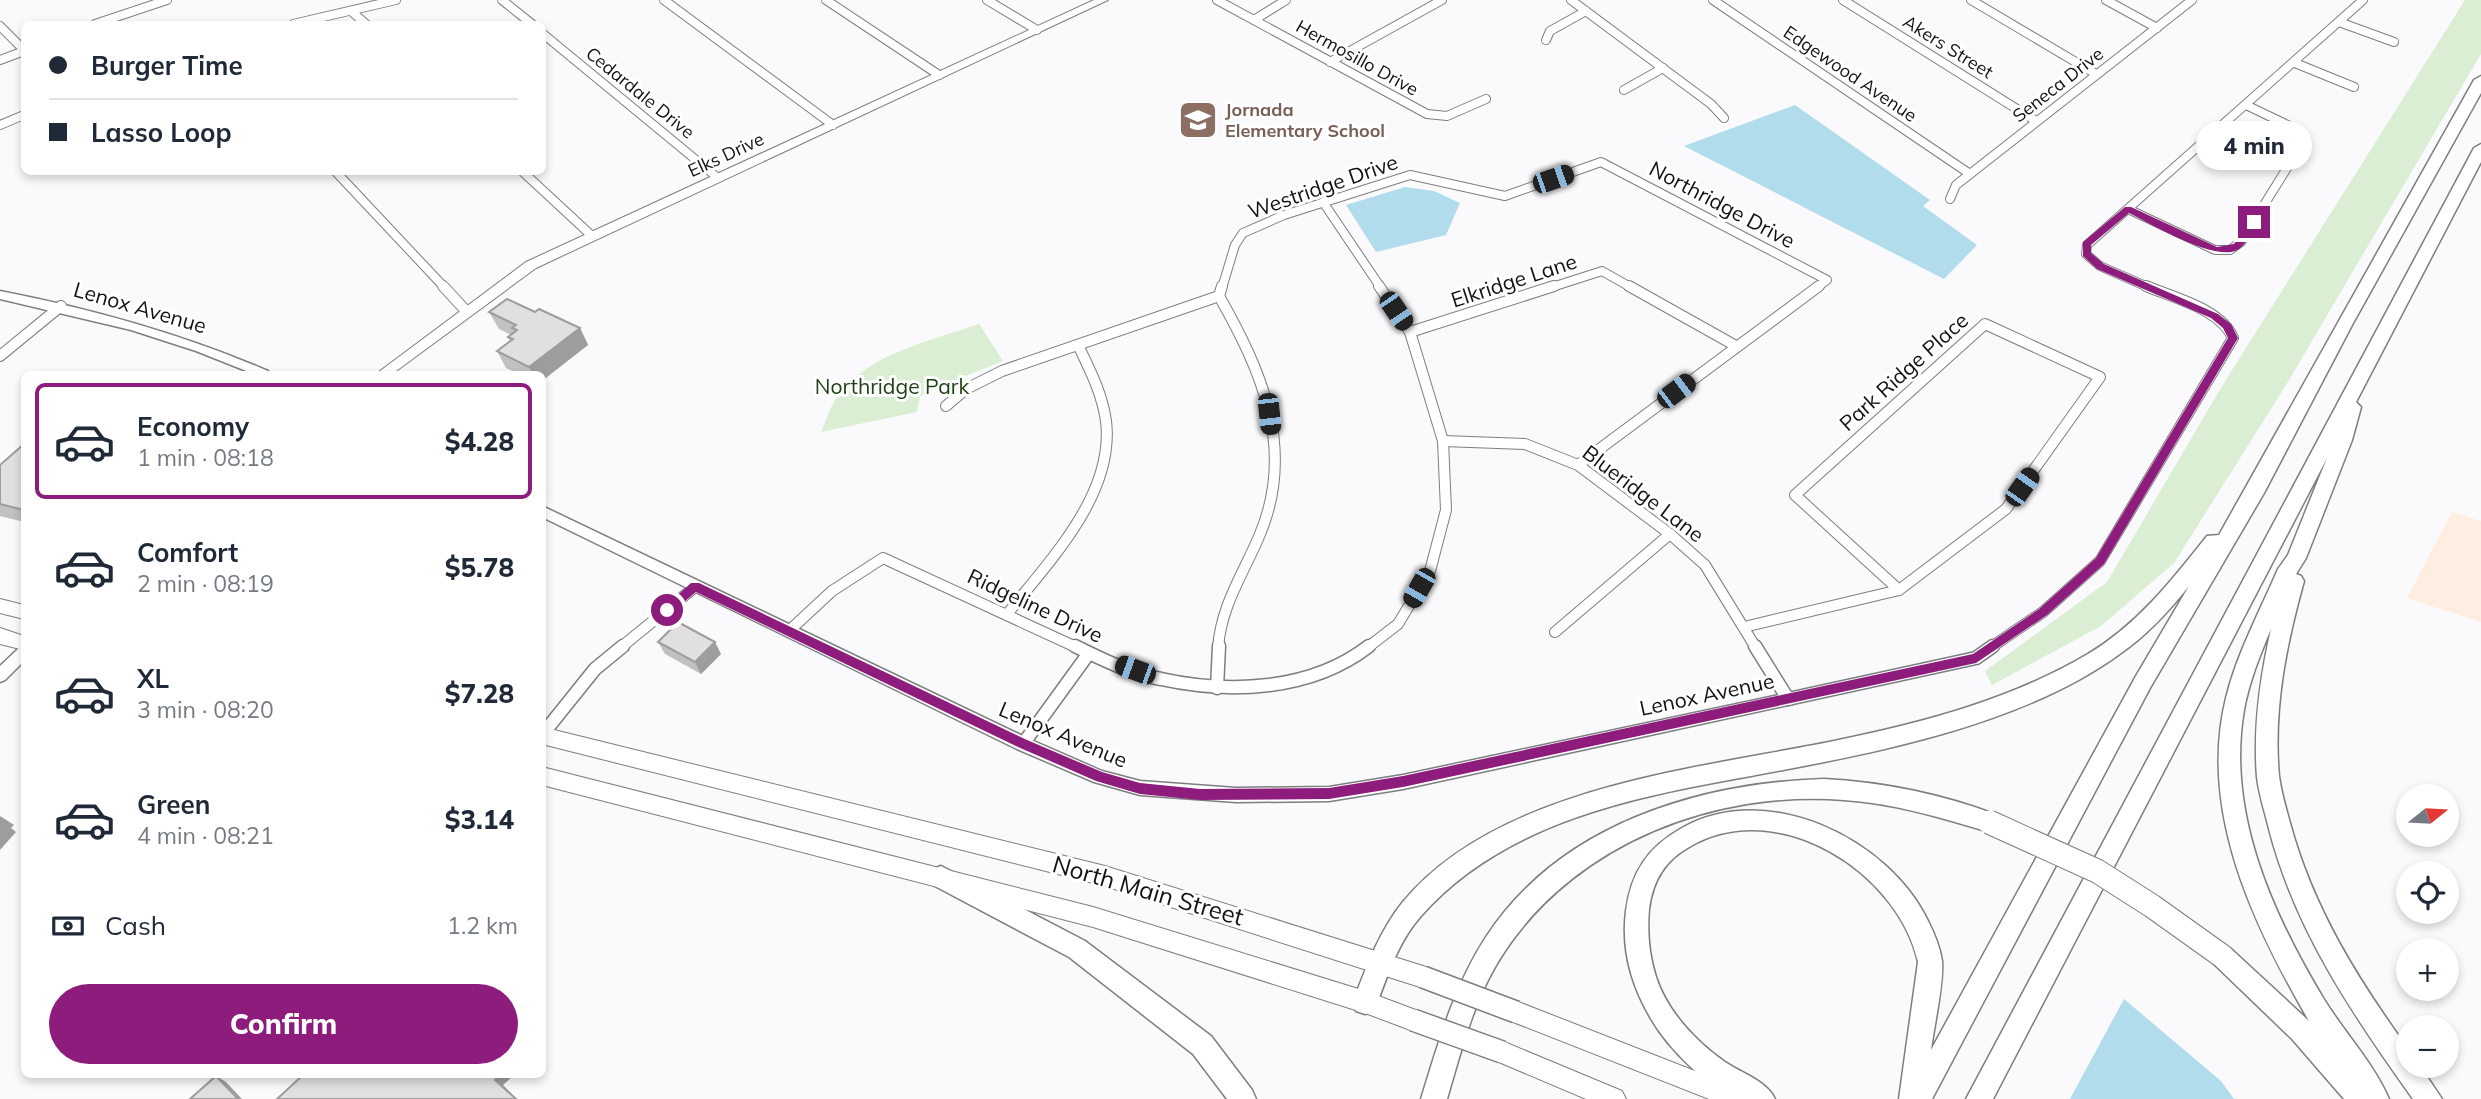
<!DOCTYPE html>
<meta charset="utf-8">
<style>
:root{--surface:#fff;--page:#f6f6f7;--text:#1f2937;--muted:#747a83;--line:#e0e1e3;--accent:#8e1c7d}
body{margin:0;font-family:Mulish,sans-serif;background:var(--page);color:var(--text);height:100vh;display:flex;flex-direction:column;font-size:26px;white-space:nowrap}
*{box-sizing:border-box;margin:0}
p{font-size:23px;color:var(--muted)}
.icon{flex:none;width:38px;height:38px;fill:none;stroke:currentColor;stroke-width:2;stroke-linecap:round;stroke-linejoin:round}
.map{position:relative;flex:1;overflow:hidden}
.panel{position:absolute;left:21px;top:371px;width:525px;height:707px;display:flex;flex-direction:column;background:var(--surface);border-radius:10px;box-shadow:0 4px 10px #0003}
.panel>*{flex:none}
.hud{position:absolute;left:21px;top:21px;width:525px;height:154px;border-radius:10px;box-shadow:0 4px 10px #0003;display:grid;align-content:center;height:154px;padding:0 28px;background:var(--surface)}
.needle{width:46px;rotate:72deg}
.buttons{position:absolute;left:2396px;top:784px;display:grid;gap:14px}
.buttons a{display:grid;place-items:center;width:63px;height:63px;border-radius:50%;background:var(--surface);box-shadow:0 4px 10px #0003;font-size:35px}
.end{position:absolute;width:32px;height:32px;margin:-16px;border:9px solid #8e1c7d;background:#fff;box-shadow:0 0 0 4px #fff}
.from{border-radius:50%}
.bubble{position:absolute;height:49px;border-radius:24px;background:var(--surface);box-shadow:0 4px 10px #0003;font-size:23px;font-weight:800;line-height:49px;text-align:center}
.car{position:absolute;width:21px;height:42px;margin:-21px -10px;border-radius:9px;box-shadow:0 0 5px 2px #0007;background:linear-gradient(#222 24%,#8ab4d8 0 40%,#222 0 76%,#8ab4d8 0 86%,#222 0)}
.hud b{display:flex;align-items:center;gap:24px;height:66px;font-size:26px}
.hud b+b{border-top:2px solid var(--line)}
.hud i{width:18px;height:18px;background:var(--text)}
ul{padding:12px 0 0;list-style:none}
li{display:flex;align-items:center;gap:21px;height:116px;margin:0 14px 10px;padding:0 14px;border:4px solid transparent;border-radius:10px}
li div{flex:1}
li b{display:block;font-size:26px}
li em{font-style:normal;font-weight:800}
li.selected{border-color:var(--accent)}
li>.icon{width:63px;height:63px;stroke-width:1.5}
.pay{display:flex;align-items:center;gap:18px;height:77px;padding:0 28px;font-size:26px}
.pay p{margin-inline-start:auto}
.action{display:flex;gap:14px;margin-top:auto;padding:14px 28px}
.action a{flex:1;height:80px;border-radius:42px;background:var(--accent);color:#fff;font-size:28px;font-weight:800;line-height:80px;text-align:center}
.map>svg:first-child{display:block}
.industrial{fill:#feede1}
.green{fill:#d9eed3}
.water{fill:#b1dcec}
.lines{fill:none;stroke-linecap:round;stroke-linejoin:round}
.minor-far2-casing{stroke:#7d7e7f;stroke-width:10}
.minor-far1-casing{stroke:#7d7e7f;stroke-width:12}
.minor-casing{stroke:#7d7e7f;stroke-width:15}
.tertiary-casing{stroke:#7d7e7f;stroke-width:3}
.secondary-casing{stroke:#7d7e7f;stroke-width:2}
.primary-casing{stroke:#7d7e7f;stroke-width:2}
.trunk-casing{stroke:#7d7e7f;stroke-width:2}
.motorway-casing{stroke:#7d7e7f;stroke-width:3}
.minor-far2{stroke:#fff;stroke-width:8}
.minor-far1{stroke:#fff;stroke-width:10}
.minor{stroke:#fff;stroke-width:12}
.tertiary{fill:#fff;fill-rule:evenodd}
.secondary{fill:#fff;fill-rule:evenodd}
.primary{fill:#fff;fill-rule:evenodd}
.trunk{fill:#fff;fill-rule:evenodd}
.motorway{fill:#fff;fill-rule:evenodd}
.primary-bridge-casing{stroke:#7d7e7f;stroke-width:24;stroke-linecap:butt}
.trunk-bridge-casing{stroke:#7d7e7f;stroke-width:24;stroke-linecap:butt}
.motorway-bridge-casing{stroke:#7d7e7f;stroke-width:25;stroke-linecap:butt}
.primary-bridge{stroke:#fff;stroke-width:21}
.trunk-bridge{stroke:#fff;stroke-width:21}
.motorway-bridge{stroke:#fff;stroke-width:23}
.wall{fill:#c2c0c0}
.shaded-wall{fill:#9e9c9c}
.building{fill:#e2dfdf;stroke:#9e9c9c;stroke-width:2}
.route{fill:#8e1c7d}
.labels{text-anchor:middle;stroke-width:6;stroke-linejoin:round;paint-order:stroke}
.far-street-label{font-size:18px;fill:#121213;stroke:#fff}
.far-education-label{font-size:18px;font-weight:bold;fill:#785e54;stroke:#fff;text-anchor:start}
.street-label{font-size:21px;fill:#121213;stroke:#fff}
.park-label{font-size:21px;fill:#214115;stroke:#fff}
.near-street-label{font-size:24px;fill:#121213;stroke:#fff}
</style>
<div class="map">
<svg width="2481" height="1099" viewBox="0 0 2481 1099">
<rect width="100%" height="100%" fill="#fafafc"/>
<path class="industrial" d="M 2452,512 L 2481,521 L 2481,622 L 2407,598 Z"/>
<g class="green">
<path d="M 2465,0 L 2481,0 L 2481,54 L 2286,385 L 2174,563 L 2101,626 L 1992,685 L 1985,671 L 2107,582 L 2222,386 Z"/>
<path d="M 979,324 L 1003,361 L 930,390 L 920,397 L 917,412 L 821,432 C 826,421 830,407 837,397 C 870,352 928,342 979,324 Z"/>
</g>
<g class="water">
<path d="M 1795,105 L 1930,200 L 1923,206 L 1977,245 L 1944,279 L 1684,146 Z"/>
<path d="M 1405,187 L 1434,191 L 1460,203 L 1446,235 L 1376,252 L 1346,205 Z"/>
<path d="M 2124,999 L 2221,1081 L 2234,1099 L 2070,1099 Z"/>
</g>
<g class="lines">
<g class="minor-far2-casing">
<g id="minor-far2">
<path d="M 502,0 L 532,24"/>
<path d="M 664,0 L 833,125"/>
<path d="M 826,0 L 939,75"/>
<path d="M 987,0 L 1037,30"/>
<path d="M 1217,0 L 1427,114 L 1447,116 L 1486,99"/>
<path d="M 1571,0 L 1711,104 L 1724,118"/>
<path d="M 1713,0 L 1970,174"/>
<path d="M 1843,0 L 2036,121"/>
<path d="M 1971,0 L 2096,74"/>
<path d="M 2106,0 L 2157,28"/>
<path d="M 351,11 L 366,24"/>
<path d="M 1254,20 L 1286,0"/>
<path d="M 2339,22 L 2394,42"/>
<path d="M 95,24 L 167,0"/>
<path d="M 293,24 L 396,0"/>
<path d="M 0,26 L 24,50"/>
<path d="M 542,33 L 718,178"/>
<path d="M 1546,40 L 1550,31 L 1586,11"/>
<path d="M 0,60 L 24,51"/>
<path d="M 1330,62 L 1442,0"/>
<path d="M 2295,63 L 2354,87"/>
<path d="M 1624,90 L 1663,68"/>
<path d="M 0,125 L 24,115"/>
<path d="M 336,172 L 445,288"/>
<path d="M 523,172 L 592,236"/>
<path d="M 1950,199 L 1956,185 L 2192,0"/>
<path d="M 1323,202 L 1381,288"/>
<path d="M 2128,209 L 2215,250 L 2230,250 L 2241,242 L 2305,139 L 2296,129 L 2246,105"/>
<path d="M 1222,288 L 1235,245 L 1243,233 L 1284,215 L 1410,175 L 1505,196 L 1601,162 L 1827,280 L 1816,288"/>
<path d="M 1549,288 L 1602,271 L 1632,288"/>
<path d="M 2150,288 L 2100,266 L 2086,254 L 2087,245 L 2363,0"/>
</g>
</g>
<g class="minor-far1-casing">
<g id="minor-far1">
<path d="M 443,286 L 467,312"/>
<path d="M 1629,286 L 1736,346"/>
<path d="M 1985,324 L 2100,377 L 2006,509 L 1899,590 L 1795,495 Z"/>
<path d="M 1410,332 L 1554,286"/>
<path d="M 0,356 L 61,306"/>
<path d="M 946,406 L 966,389 L 1002,371 L 1219,296 L 1222,286"/>
<path d="M 1443,441 L 1525,444 L 1578,465 L 1670,534 L 1705,565 L 1756,648"/>
<path d="M 1578,465 L 1819,286"/>
<path d="M 1008,613 C 1050,560 1115,494 1106,421 C 1102,393 1090,370 1078,345"/>
<path d="M 1744,627 L 1899,590"/>
<path d="M 790,630 L 832,591 L 883,558 L 1078,648"/>
<path d="M 1555,632 L 1670,534"/>
<path d="M 620,648 L 695,587"/>
<path d="M 1218,648 C 1221,605 1244,573 1260,534 C 1296,448 1261,370 1219,296"/>
<path d="M 1367,648 L 1398,624 L 1430,571 L 1446,510 L 1443,441 L 1410,332 L 1379,286"/>
<path d="M 1990,648 L 2043,612 L 2100,561 L 2233,338 C 2221,309 2174,298 2146,286"/>
</g>
</g>
<g class="minor-casing">
<g id="minor">
<path d="M 1075,646 C 1101,659 1132,674 1161,679 C 1230,694 1311,691 1369,646"/>
<path d="M 1755,646 L 1788,699 L 1976,658 L 1993,646"/>
<path d="M 1217,688 L 1219,646"/>
<path d="M 542,735 L 595,669 L 623,646"/>
<path d="M 1023,744 L 1089,653"/>
</g>
</g>
<g class="tertiary-casing">
<g id="tertiary">
<path d="M 0,291 C 92,309 182,334 268,371 L 270,374 L 254,374 L 196,351 L 131,330 L 0,299 Z"/>
<path d="M 542,506 L 1029,739 L 1102,771 L 1140,781 L 1236,788 L 1329,787 L 1403,775 L 1788,693 L 1793,694 L 1796,699 L 1793,704 L 1788,705 L 1403,789 L 1329,801 L 1236,802 L 1140,795 L 1094,782 L 1017,749 L 542,517 Z"/>
<path d="M 24,646 L 24,661 L 5,680 L 0,682 L 0,666 L 19,648 Z"/>
</g>
</g>
<g class="secondary-casing">
<path id="secondary" d="M 1094,0 L 1108,0 L 536,268 L 392,374 L 376,374 L 526,262 Z"/>
</g>
<g class="primary-casing">
<g id="primary">
<path d="M 0,599 L 24,605 L 24,619 L 0,613 Z"/>
<path d="M 0,628 L 24,636 L 24,650 L 0,644 Z"/>
<path d="M 542,727 L 1105,866 L 1423,966 L 1431,969 L 1434,977 L 1431,985 L 1423,988 L 1105,886 L 542,744 Z"/>
<path d="M 542,767 L 1093,907 L 1365,991 L 1373,994 L 1376,1002 L 1373,1010 L 1365,1013 L 1093,927 L 542,785 Z"/>
<path d="M 1516,1001 L 1746,1091 L 1750,1099 L 1709,1099 L 1508,1020 L 1505,1012 L 1508,1004 Z"/>
</g>
</g>
<g class="trunk-casing">
<g id="trunk">
<path d="M 1365,991 L 1421,1012 L 1424,1020 L 1421,1028 L 1413,1031 L 1357,1010 L 1354,1002 L 1357,994 Z"/>
<path d="M 1502,1041 L 1622,1091 L 1626,1099 L 1586,1099 L 1494,1060 L 1491,1052 L 1494,1044 Z"/>
</g>
</g>
<g class="motorway-casing">
<g id="motorway">
<path d="M 2481,76 L 2481,93 L 2352,325 L 2264,493 L 2150,688 L 1932,1099 L 1899,1099 L 1918,962 C 1898,872 1778,796 1691,846 C 1665,860 1653,880 1649,909 C 1647,932 1649,955 1656,977 C 1667,1011 1696,1042 1725,1062 C 1741,1073 1767,1081 1775,1099 C 1764,1099 1748,1099 1738,1099 C 1710,1091 1667,1046 1653,1022 C 1632,988 1621,950 1626,911 C 1631,872 1648,847 1682,828 C 1767,780 1888,838 1928,921 C 1934,933 1940,947 1942,961 C 1944,984 1934,1025 1931,1050 L 2136,676 L 2189,586 C 2169,611 2147,635 2121,653 C 2022,726 1870,754 1751,776 C 1633,797 1504,822 1421,916 C 1397,943 1387,978 1374,1011 L 1365,1014 L 1356,1011 L 1353,1002 C 1366,968 1379,932 1402,903 C 1497,787 1696,769 1834,741 C 1922,723 2010,700 2088,654 C 2137,625 2172,580 2207,536 L 2219,535 L 2474,80 Z"/>
<path d="M 2481,144 L 2481,162 L 2356,402 L 2361,407 L 2352,440 L 2306,558 L 2296,574 L 2301,576 L 2304,581 C 2286,645 2273,710 2279,776 C 2281,792 2286,808 2290,823 C 2313,908 2357,978 2408,1049 L 2408,1066 L 2420,1066 L 2442,1099 L 2413,1099 C 2353,1015 2295,930 2269,829 C 2265,812 2259,795 2257,777 C 2253,727 2260,678 2271,629 C 2260,655 2249,682 2244,710 C 2226,813 2273,915 2325,1001 C 2345,1033 2374,1064 2389,1099 L 2344,1099 L 2292,1039 L 2214,964 L 2210,956 L 2214,948 L 2222,944 L 2230,948 L 2309,1021 C 2254,926 2198,811 2226,698 C 2237,653 2260,611 2278,569 L 2288,555 L 2327,458 L 1993,1099 L 1966,1099 L 2474,148 Z"/>
<path d="M 1824,779 C 1882,782 1942,794 1997,815 L 2000,822 L 1997,829 L 1989,832 C 1942,818 1893,803 1844,800 C 1716,790 1578,842 1505,951 C 1475,995 1462,1048 1447,1099 L 1421,1099 C 1438,1044 1454,986 1486,937 C 1559,825 1697,783 1824,779 Z"/>
<path d="M 941,866 L 1085,941 L 1211,1036 L 1252,1090 L 1256,1099 L 1227,1099 L 1193,1054 L 1069,957 L 933,885 L 929,877 L 933,869 Z"/>
</g>
</g>
<use href="#minor-far2" class="minor-far2"/>
<use href="#minor-far1" class="minor-far1"/>
<use href="#minor" class="minor"/>
<use href="#tertiary" class="tertiary"/>
<use href="#secondary" class="secondary"/>
<use href="#primary" class="primary"/>
<use href="#trunk" class="trunk"/>
<use href="#motorway" class="motorway"/>
<g class="primary-bridge-casing">
<path id="primary-bridge" d="M 1423,977 L 1516,1012"/>
</g>
<g class="trunk-bridge-casing">
<path id="trunk-bridge" d="M 1413,1020 L 1502,1052"/>
</g>
<g class="motorway-bridge-casing">
<path id="motorway-bridge" d="M 1989,822 L 2097,871 L 2152,906 L 2222,956"/>
</g>
<use href="#primary-bridge" class="primary-bridge"/>
<use href="#trunk-bridge" class="trunk-bridge"/>
<use href="#motorway-bridge" class="motorway-bridge"/>
</g>
<g class="wall">
<path d="M 489,312 L 535,312 L 580,328 L 588,345 L 542,374 L 519,374 L 506,368 L 497,351 L 510,341 L 508,337 L 511,335 L 499,329 Z"/>
<path d="M 24,444 L 24,522 L 0,516 L 0,465 Z"/>
<path d="M 658,642 L 721,654 L 701,674 L 665,654 Z"/>
</g>
<g class="shaded-wall">
<path d="M 580,328 L 588,345 L 542,381 L 542,374 L 533,374 L 529,367 Z"/>
<path d="M 715,642 L 721,654 L 701,674 L 695,662 Z"/>
<path d="M 0,816 L 14,825 L 11,828 L 16,832 L 0,850 Z"/>
<path d="M 501,1074 L 514,1075 L 503,1085 L 517,1099 L 495,1080 Z"/>
<path d="M 216,1076 L 226,1082 L 242,1099 L 238,1099 Z"/>
</g>
<g class="building">
<path d="M 507,299 L 535,312 L 539,309 L 580,328 L 529,367 L 497,351 L 513,339 L 508,337 L 517,330 L 512,328 L 516,325 L 489,312 Z"/>
<path d="M 24,444 L 24,510 L 0,504 L 0,465 Z"/>
<path d="M 678,622 L 715,642 L 695,662 L 658,642 Z"/>
<path d="M 304,1074 L 501,1074 L 495,1080 L 516,1099 L 277,1099 Z"/>
<path d="M 216,1076 L 238,1099 L 190,1099 Z"/>
</g>
<path class="route" d="M 2125,207 L 2131,207 L 2217,247 L 2234,244 L 2251,220 L 2257,220 L 2258,222 C 2253,231 2247,243 2239,249 C 2218,264 2151,224 2129,213 L 2091,245 L 2091,253 L 2104,264 L 2218,314 L 2231,324 L 2238,338 L 2104,564 L 2047,615 L 1976,663 L 1403,787 L 1329,799 L 1200,800 L 1140,794 L 1096,781 L 1018,747 L 696,592 L 671,613 L 663,613 L 661,610 L 691,583 L 699,583 L 1027,740 L 1102,772 L 1140,783 L 1200,789 L 1329,788 L 1403,776 L 1973,654 L 2039,609 L 2096,558 L 2228,338 L 2223,328 L 2211,318 L 2097,269 L 2083,256 L 2083,242 Z"/>
<defs>
<g id="school-square" transform="scale(2.0125)"><rect x="-9" y="-9" width="18" height="18" rx="4" fill="#8d6e63" stroke="#fff"/><path d="M0-5L7-2L0 1L-7-2ZM-4 1L0 2.5L4 1V4Q0 6-4 4Z" fill="#fff"/></g>
</defs>
<g fill-rule="evenodd">
<use href="#school-square" x="1198" y="120"/>
</g>
<g class="labels">
<g class="far-street-label">
<text transform="translate(1948 47) rotate(32)" y="6">Akers Street</text>
<text transform="translate(1357 58) rotate(29)" y="6">Hermosillo Drive</text>
<text transform="translate(1850 74) rotate(34)" y="6">Edgewood Avenue</text>
<text transform="translate(2058 85) rotate(-38)" y="6">Seneca Drive</text>
<text transform="translate(640 93) rotate(39)" y="6">Cedardale Drive</text>
<text transform="translate(726 155) rotate(-25)" y="6">Elks Drive</text>
</g>
<g class="far-education-label">
<text x="1225" y="116">Jornada<tspan x="1225" dy="21">Elementary School</tspan></text>
</g>
<g class="street-label">
<text transform="translate(1323 187) rotate(-19)" y="7">Westridge Drive</text>
<text transform="translate(1722 205) rotate(28)" y="7">Northridge Drive</text>
<text transform="translate(1514 281) rotate(-18)" y="7">Elkridge Lane</text>
<text transform="translate(140 308) rotate(16)" y="7">Lenox Avenue</text>
<text transform="translate(1904 372) rotate(-42)" y="7">Park Ridge Place</text>
<text transform="translate(1643 494) rotate(37)" y="7">Blueridge Lane</text>
<text transform="translate(1035 606) rotate(25)" y="7">Ridgeline Drive</text>
<text transform="translate(1707 695) rotate(-12)" y="7">Lenox Avenue</text>
<text transform="translate(1063 735) rotate(23)" y="7">Lenox Avenue</text>
</g>
<g class="park-label">
<text x="892" y="394">Northridge Park</text>
</g>
<g class="near-street-label">
<text transform="translate(1148 891) rotate(16)" y="8">North Main Street</text>
</g>
</g>
</svg>
<div class="buttons">
<a><svg class="needle" viewBox="-14 -14 28 28"><path d="M0-13l5 13h-10z" fill="#e53935"/><path d="M0 13l5-13h-10z" fill="#747a83"/></svg></a>
<a><svg class="icon" aria-label="locate" viewBox="0 0 24 24"><circle cx="12" cy="12" r="6"/><path d="M12 2v4M12 18v4M2 12h4M18 12h4"/></svg></a>
<a>+</a>
<a>−</a>
</div>
<i class="end from" style="left:667px;top:610px"></i>
<i class="end" style="left:2254px;top:222px"></i>
<div class="bubble" style="left:2196px;top:121px;width:116px">4 min</div>
<i class="car" style="left:1553px;top:179px;rotate:71deg"></i>
<i class="car" style="left:1396px;top:311px;rotate:146deg"></i>
<i class="car" style="left:1676px;top:391px;rotate:53deg"></i>
<i class="car" style="left:1269px;top:414px;rotate:174deg"></i>
<i class="car" style="left:2022px;top:487px;rotate:35deg"></i>
<i class="car" style="left:1419px;top:588px;rotate:210deg"></i>
<i class="car" style="left:1135px;top:670px;rotate:290deg"></i>
<div class="hud">
<b><i class="from"></i>Burger Time</b>
<b><i></i>Lasso Loop</b>
</div>
<section class="panel">
<ul>
<li class="selected"><svg class="icon" aria-label="car" viewBox="0 0 24 24"><path d="M5 17H2v-5l4-1 3-4h7l3 4 3 1v5h-3M9 17h6M6 11h13"/><circle cx="7" cy="17" r="2"/><circle cx="17" cy="17" r="2"/></svg><div><b>Economy</b><p>1 min · 08:18</p></div><em>$4.28</em></li>
<li><svg class="icon" aria-label="car" viewBox="0 0 24 24"><path d="M5 17H2v-5l4-1 3-4h7l3 4 3 1v5h-3M9 17h6M6 11h13"/><circle cx="7" cy="17" r="2"/><circle cx="17" cy="17" r="2"/></svg><div><b>Comfort</b><p>2 min · 08:19</p></div><em>$5.78</em></li>
<li><svg class="icon" aria-label="car" viewBox="0 0 24 24"><path d="M5 17H2v-5l4-1 3-4h7l3 4 3 1v5h-3M9 17h6M6 11h13"/><circle cx="7" cy="17" r="2"/><circle cx="17" cy="17" r="2"/></svg><div><b>XL</b><p>3 min · 08:20</p></div><em>$7.28</em></li>
<li><svg class="icon" aria-label="car" viewBox="0 0 24 24"><path d="M5 17H2v-5l4-1 3-4h7l3 4 3 1v5h-3M9 17h6M6 11h13"/><circle cx="7" cy="17" r="2"/><circle cx="17" cy="17" r="2"/></svg><div><b>Green</b><p>4 min · 08:21</p></div><em>$3.14</em></li>
</ul>
<div class="pay"><svg class="icon" aria-label="cash" viewBox="0 0 24 24"><path d="M3 7h18v10H3z"/><circle cx="12" cy="12" r="2"/></svg>Cash<p>1.2 km</p></div>
<div class="action"><a>Confirm</a></div>
</section>
</div>
